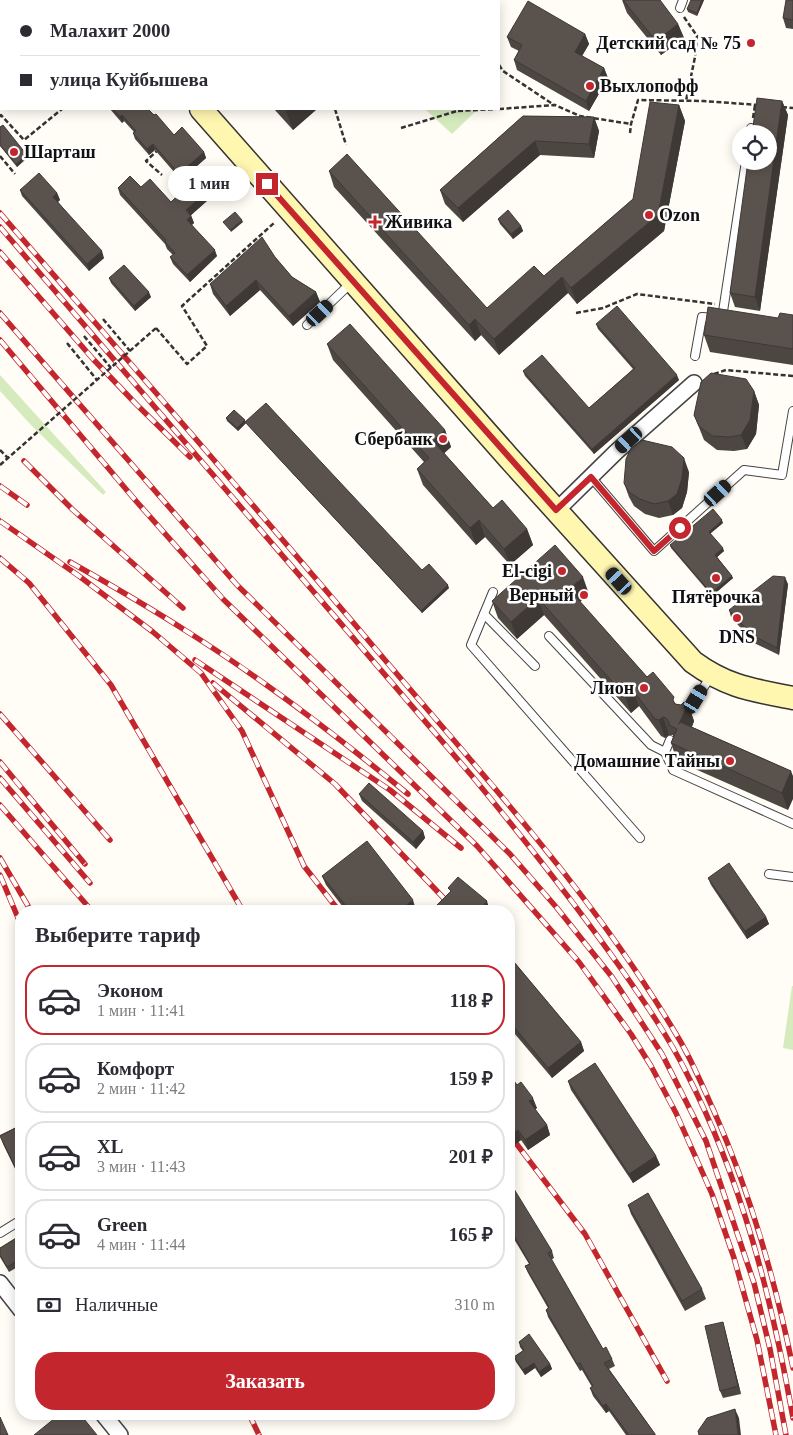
<!DOCTYPE html>
<html lang="ru">
<meta charset="utf-8">
<style>
:root{--surface:#fff;--page:#f7f7f7;--text:#2b2b33;--muted:#7c7c81;--line:#e1e1e2;--accent:#c4262e}
body{margin:0;font-family:Georgia,serif;background:var(--page);color:var(--text);height:100vh;display:flex;flex-direction:column;font-size:19px;white-space:nowrap}
*{box-sizing:border-box;margin:0}
p{font-size:16px;color:var(--muted)}
.icon{flex:none;width:28px;height:28px;fill:none;stroke:currentColor;stroke-width:2;stroke-linecap:round;stroke-linejoin:round}
.map{position:relative;flex:1;overflow:hidden}
.drawer{position:absolute;left:15px;top:905px;width:500px;height:515px;display:flex;flex-direction:column;background:var(--surface);border-radius:20px;box-shadow:0 2px 12px #0003}
.drawer>*{flex:none}
.hud{position:absolute;left:0px;top:0px;width:500px;height:110px;box-shadow:0 2px 12px #0003;display:grid;align-content:center;height:110px;padding:0 20px;background:var(--surface)}
.buttons{position:absolute;left:732px;top:125px;display:grid;gap:10px}
.buttons a{display:grid;place-items:center;width:45px;height:45px;border-radius:50%;background:var(--surface);box-shadow:0 2px 12px #0003;font-size:25px}
.end{position:absolute;width:22px;height:22px;margin:-11px;border:6px solid #c4262e;background:#fff;box-shadow:0 0 0 2px #fff}
.from{border-radius:50%}
.bubble{position:absolute;height:35px;border-radius:18px;background:var(--surface);box-shadow:0 2px 12px #0003;font-size:16px;font-weight:600;line-height:35px;text-align:center}
.car{position:absolute;width:15px;height:30px;margin:-15px -8px;border-radius:6px;box-shadow:0 0 4px 1px #0007;background:linear-gradient(#222 24%,#8ab4d8 0 40%,#222 0 76%,#8ab4d8 0 86%,#222 0)}
.hud b{display:flex;align-items:center;gap:18px;height:48px;font-size:19px}
.hud b+b{border-top:1px solid var(--line)}
.hud i{width:12px;height:12px;background:var(--text)}
ul{padding:0;list-style:none}
li{display:flex;align-items:center;gap:15px;height:70px;margin:0 10px 8px;padding:0 10px;border:2px solid var(--line);border-radius:20px}
li div{flex:1}
li b{display:block;font-size:19px}
li em{font-style:normal;font-weight:600}
li.on{border-color:var(--accent)}
li>.icon{width:45px;height:45px;stroke-width:1.5}
h2{padding:0 20px;font-size:22px;line-height:60px}
.pay{display:flex;align-items:center;gap:12px;height:55px;padding:0 20px;font-size:19px}
.pay p{margin-inline-start:auto}
.primary-button{display:flex;gap:10px;margin-top:auto;padding:10px 20px}
.primary-button a{flex:1;height:58px;border-radius:20px;background:var(--accent);color:#fff;font-size:20px;font-weight:600;line-height:58px;text-align:center}
.map>svg:first-child{display:block}
.green{fill:#d5ebbd}
.lines{fill:none;stroke-linecap:round;stroke-linejoin:round}
.lane-casing{stroke:#444;stroke-width:10}
.street-casing{stroke:#444;stroke-width:18}
.secondary-casing{stroke:#333;stroke-width:25}
.path{stroke:#333;stroke-width:2.5;stroke-dasharray:5 2.5;stroke-linecap:butt}
.lane{stroke:#fff;stroke-width:8}
.street{stroke:#fff;stroke-width:15}
.secondary{stroke:#fff6b0;stroke-width:22}
.rail-casing{stroke:#c4262e;stroke-width:5.5}
.rail{stroke:#fff;stroke-width:4;stroke-dasharray:11;stroke-linecap:butt}
.path-bridge{stroke:#333;stroke-width:2.5;stroke-dasharray:5 2.5;stroke-linecap:butt}
.wall{fill:#4d4742}
.shaded-wall{fill:#3f3936}
.building{fill:#5a524d;stroke:#3f3936}
.route{stroke:#c4262e;stroke-width:6}
.poi-dot{fill:#c4262e;stroke:#fff;stroke-width:2}
.labels{text-anchor:middle;stroke-width:5;stroke-linejoin:round;paint-order:stroke}
.poi-label{font-size:18px;font-weight:bold;fill:#111;stroke:#fff;text-anchor:end}
</style>
<div class="map">
<svg width="793" height="1435" viewBox="0 0 793 1435">
<rect width="100%" height="100%" fill="#fffdf5"/>
<g class="green">
<path d="M 425,109 L 478,109 L 452,134 Z"/>
<path d="M 0,375 L 106,492 L 103,495 L 31,425 L 0,391 Z"/>
<path d="M 792,986 L 793,986 L 793,1050 L 783,1048 Z"/>
</g>
<g class="lines">
<g class="lane-casing">
<g id="lane">
<path d="M 29,0 L 30,1"/>
<path d="M 264,0 L 265,1"/>
<path d="M 680,8 L 683,0"/>
<path d="M 750,134 L 751,128"/>
<path d="M 722,318 L 746,161"/>
<path d="M 307,325 L 351,283"/>
<path d="M 695,356 L 702,317 L 716,318"/>
<path d="M 591,477 L 654,551 L 744,470 L 782,475 L 793,411"/>
<path d="M 493,592 L 471,645 L 640,838"/>
<path d="M 484,614 L 535,666"/>
<path d="M 549,636 L 651,745 L 665,752"/>
<path d="M 685,716 L 711,676"/>
<path d="M 670,740 L 665,752 L 673,770 L 793,824"/>
<path d="M 769,874 L 793,877"/>
<path d="M 0,1233 L 21,1220"/>
</g>
</g>
<g class="street-casing">
<g id="street">
<path d="M 556,511 L 616,452 L 694,383"/>
<path d="M 0,1283 L 21,1310"/>
<path d="M 103,1414 L 120,1435"/>
</g>
</g>
<g class="secondary-casing">
<g id="secondary">
<path d="M 108,0 L 109,1"/>
<path d="M 201,109 L 508,457 L 693,662 C 727,687 753,690 793,698"/>
</g>
</g>
<g class="path">
<path d="M 336,1 L 337,0"/>
<path d="M 494,1 L 494,0"/>
<path d="M 684,17 L 697,36 L 695,57 L 686,101"/>
<path d="M 499,65 L 503,71 L 554,105"/>
<path d="M 782,107 L 793,108"/>
<path d="M 335,109 L 346,145"/>
<path d="M 499,109 L 555,105 L 580,116 L 631,124"/>
<path d="M 458,111 L 496,109"/>
<path d="M 0,117 L 1,115 L 24,140 L 62,109"/>
<path d="M 753,118 L 755,105"/>
<path d="M 401,128 L 457,111 L 458,109"/>
<path d="M 630,133 L 631,124 L 638,100 L 703,101 L 759,105"/>
<path d="M 159,149 L 146,161 L 162,175"/>
<path d="M 0,156 L 15,174"/>
<path d="M 576,313 L 603,308 L 637,294 L 715,304"/>
<path d="M 103,319 L 130,351"/>
<path d="M 156,328 L 187,364 L 207,346 L 182,306 L 274,223"/>
<path d="M 84,336 L 111,368"/>
<path d="M 67,343 L 97,380"/>
<path d="M 714,374 L 726,370 L 793,376"/>
<path d="M 0,450 L 8,458"/>
</g>
<use href="#lane" class="lane"/>
<use href="#street" class="street"/>
<use href="#secondary" class="secondary"/>
<g class="rail-casing">
<g id="rail">
<path d="M 0,213 C 123,355 247,497 368,640 C 477,769 593,893 679,1039 C 692,1061 702,1085 713,1109 C 750,1192 775,1279 793,1368"/>
<path d="M 0,227 L 472,776 C 524,839 575,903 622,970 C 645,1003 668,1036 686,1072 C 742,1180 772,1299 793,1418"/>
<path d="M 0,252 L 93,359 L 137,405 L 190,457"/>
<path d="M 0,313 L 237,585 L 510,854 L 557,908 L 612,977 L 662,1054 L 706,1141 L 754,1283 L 770,1349 L 786,1435"/>
<path d="M 0,340 L 136,501 L 223,599 L 477,846 L 579,962 L 631,1034 L 651,1066 L 676,1113 L 712,1194 L 734,1258 L 757,1340 L 776,1435"/>
<path d="M 24,461 L 73,510 L 183,608"/>
<path d="M 0,486 L 27,505"/>
<path d="M 0,521 L 79,576 L 153,632 L 201,673 L 242,731 L 304,866 L 339,911"/>
<path d="M 0,558 L 29,583 L 111,685 L 243,911"/>
<path d="M 70,562 C 111,585 152,609 191,634 C 267,682 338,737 408,794"/>
<path d="M 195,660 L 390,790 L 461,848"/>
<path d="M 213,683 L 335,784 L 456,911"/>
<path d="M 0,714 L 110,840"/>
<path d="M 0,762 L 85,864"/>
<path d="M 0,778 L 90,883"/>
<path d="M 0,805 L 92,911"/>
<path d="M 0,858 L 31,911"/>
<path d="M 0,875 L 21,925"/>
<path d="M 509,1134 L 585,1234 L 667,1381"/>
<path d="M 249,1414 L 259,1435"/>
</g>
</g>
<use href="#rail" class="rail"/>
<path class="path-bridge" d="M 0,465 L 156,328"/>
</g>
<g class="wall">
<path d="M 622,0 L 678,24 L 684,38 L 661,55 L 627,13 Z"/>
<path d="M 704,0 L 697,16 L 688,12 L 687,9 Z"/>
<path d="M 793,0 L 793,29 L 786,28 L 783,18 Z"/>
<path d="M 585,34 L 589,44 L 582,56 L 604,68 L 608,78 L 589,111 L 517,70 L 514,60 L 519,51 L 511,47 L 507,37 Z"/>
<path d="M 782,101 L 788,115 L 760,311 L 735,307 L 730,293 Z"/>
<path d="M 679,105 L 685,121 L 664,231 L 577,304 L 568,293 L 499,355 L 481,335 L 475,341 L 334,187 L 329,171 L 487,308 L 544,276 L 633,199 Z"/>
<path d="M 110,109 L 148,109 L 174,135 L 204,152 L 206,158 L 181,180 L 155,150 L 149,155 L 135,139 L 133,133 L 134,132 L 124,121 L 122,123 Z"/>
<path d="M 274,109 L 317,109 L 293,130 Z"/>
<path d="M 523,116 L 594,117 L 599,131 L 594,158 L 540,155 L 463,222 L 445,204 L 440,190 Z"/>
<path d="M 0,127 L 27,155 L 28,157 L 17,167 L 0,146 Z"/>
<path d="M 141,187 L 171,202 L 206,193 L 208,200 L 191,215 L 194,223 L 192,225 L 217,256 L 190,282 L 173,264 L 170,257 L 173,255 L 167,249 L 165,244 L 120,195 L 118,188 Z"/>
<path d="M 20,190 L 57,193 L 60,200 L 58,202 L 104,258 L 89,271 L 22,196 Z"/>
<path d="M 498,219 L 521,226 L 523,231 L 513,239 L 500,224 Z"/>
<path d="M 275,257 L 292,277 L 316,292 L 320,302 L 293,326 L 260,290 L 230,316 L 213,294 L 210,284 Z"/>
<path d="M 109,278 L 151,297 L 135,311 L 111,283 Z"/>
<path d="M 793,315 L 793,365 L 710,352 L 704,335 Z"/>
<path d="M 596,324 L 679,380 L 594,454 L 525,376 L 523,371 L 589,408 L 633,369 L 598,329 Z"/>
<path d="M 327,344 L 445,430 L 451,447 L 444,453 L 493,508 L 527,529 L 533,545 L 510,565 L 485,537 L 476,545 L 423,485 L 417,469 L 424,462 L 333,360 Z"/>
<path d="M 754,391 L 759,405 L 756,434 L 747,449 L 734,451 L 717,450 L 704,440 L 694,415 Z"/>
<path d="M 226,418 L 245,420 L 245,422 L 422,570 L 449,588 L 422,613 L 246,423 L 238,431 L 227,421 Z"/>
<path d="M 689,472 L 687,492 L 682,508 L 673,515 L 659,518 L 645,514 L 634,506 L 629,497 L 624,483 Z"/>
<path d="M 723,523 L 710,533 L 724,551 L 717,557 L 733,578 L 712,596 L 671,548 L 670,545 Z"/>
<path d="M 788,584 L 779,655 L 754,643 L 731,617 L 729,610 Z"/>
<path d="M 589,594 L 580,602 L 647,677 L 676,704 L 681,705 L 688,704 L 694,721 L 692,727 L 791,771 L 788,810 L 677,761 L 671,743 L 673,737 L 673,735 L 669,735 L 665,738 L 661,736 L 639,706 L 631,713 L 544,615 L 517,639 L 498,618 L 492,601 Z"/>
<path d="M 359,794 L 423,831 L 425,838 L 416,849 L 362,801 Z"/>
<path d="M 322,876 L 416,910 L 414,911 L 346,911 L 326,885 Z"/>
<path d="M 708,878 L 766,917 L 769,924 L 747,939 L 711,885 Z"/>
<path d="M 509,956 L 581,1042 L 584,1051 L 552,1078 L 509,1027 Z"/>
<path d="M 509,1075 L 537,1108 L 535,1109 L 547,1125 L 550,1135 L 528,1150 L 521,1140 L 509,1149 Z"/>
<path d="M 568,1081 L 656,1156 L 660,1165 L 633,1183 L 571,1090 Z"/>
<path d="M 21,1125 L 21,1181 L 3,1144 L 0,1135 Z"/>
<path d="M 509,1193 L 552,1251 L 554,1258 L 551,1260 L 603,1349 L 612,1359 L 615,1366 L 609,1369 L 656,1435 L 626,1435 L 609,1411 L 606,1413 L 593,1396 L 590,1388 L 592,1387 L 582,1370 L 580,1371 L 548,1317 L 546,1310 L 548,1308 L 528,1273 L 525,1266 L 529,1264 L 511,1234 L 509,1227 L 512,1225 L 509,1220 Z"/>
<path d="M 628,1205 L 702,1289 L 706,1299 L 685,1311 L 631,1214 Z"/>
<path d="M 21,1235 L 21,1265 L 9,1272 L 0,1257 L 0,1248 Z"/>
<path d="M 725,1330 L 741,1394 L 723,1398 L 720,1391 Z"/>
<path d="M 519,1342 L 550,1364 L 552,1369 L 541,1377 L 535,1368 L 525,1375 L 516,1362 L 514,1357 L 523,1351 L 520,1347 Z"/>
</g>
<g class="shaded-wall">
<path d="M 228,0 L 244,0 L 243,1 L 226,1 Z"/>
<path d="M 455,0 L 485,0 L 484,1 L 454,1 Z"/>
<path d="M 702,0 L 704,0 L 697,16 L 697,13 Z"/>
<path d="M 678,24 L 684,38 L 661,55 L 656,41 Z"/>
<path d="M 585,34 L 589,44 L 579,61 L 575,52 Z"/>
<path d="M 604,68 L 608,78 L 589,111 L 586,101 Z"/>
<path d="M 782,101 L 788,115 L 760,311 L 755,297 Z"/>
<path d="M 679,105 L 685,121 L 664,231 L 577,304 L 571,288 L 658,215 Z"/>
<path d="M 288,109 L 317,109 L 293,130 L 286,111 Z"/>
<path d="M 122,115 L 124,121 L 122,123 L 120,117 Z"/>
<path d="M 594,117 L 599,131 L 594,158 L 589,144 Z"/>
<path d="M 535,141 L 540,155 L 463,222 L 458,208 Z"/>
<path d="M 153,144 L 155,150 L 149,155 L 147,149 Z"/>
<path d="M 204,152 L 206,158 L 181,180 L 179,174 Z"/>
<path d="M 27,155 L 28,157 L 17,167 L 16,164 Z"/>
<path d="M 57,193 L 60,200 L 56,203 L 53,197 Z"/>
<path d="M 206,193 L 208,200 L 189,217 L 186,210 Z"/>
<path d="M 191,216 L 194,223 L 190,226 L 187,220 Z"/>
<path d="M 242,220 L 243,222 L 231,232 L 230,230 Z"/>
<path d="M 521,226 L 523,231 L 513,239 L 511,234 Z"/>
<path d="M 215,250 L 217,256 L 190,282 L 187,275 Z"/>
<path d="M 102,251 L 104,258 L 89,271 L 87,264 Z"/>
<path d="M 562,277 L 568,293 L 499,355 L 494,339 Z"/>
<path d="M 256,280 L 260,290 L 230,316 L 226,306 Z"/>
<path d="M 149,292 L 151,297 L 135,311 L 134,306 Z"/>
<path d="M 316,292 L 320,302 L 293,326 L 289,316 Z"/>
<path d="M 475,319 L 481,335 L 475,341 L 469,325 Z"/>
<path d="M 677,375 L 679,380 L 594,454 L 592,449 Z"/>
<path d="M 754,391 L 759,405 L 756,434 L 747,449 L 741,435 Z"/>
<path d="M 245,420 L 246,423 L 238,431 L 237,428 Z"/>
<path d="M 445,430 L 451,447 L 439,458 L 433,441 Z"/>
<path d="M 684,458 L 689,472 L 687,492 L 682,508 L 673,515 L 668,501 Z"/>
<path d="M 479,520 L 485,537 L 476,545 L 470,528 Z"/>
<path d="M 722,520 L 723,523 L 710,534 L 709,532 Z"/>
<path d="M 527,529 L 533,545 L 510,565 L 504,549 Z"/>
<path d="M 723,548 L 724,551 L 716,558 L 715,555 Z"/>
<path d="M 732,576 L 733,578 L 712,596 L 711,593 Z"/>
<path d="M 583,577 L 589,594 L 575,606 L 569,589 Z"/>
<path d="M 785,577 L 788,584 L 779,655 L 777,648 Z"/>
<path d="M 448,585 L 449,588 L 422,613 L 421,611 Z"/>
<path d="M 538,598 L 544,615 L 517,639 L 511,622 Z"/>
<path d="M 632,689 L 639,706 L 631,713 L 625,696 Z"/>
<path d="M 688,704 L 694,721 L 686,741 L 679,724 Z"/>
<path d="M 663,717 L 669,735 L 665,738 L 659,720 Z"/>
<path d="M 791,771 L 793,776 L 793,799 L 788,810 L 782,793 Z"/>
<path d="M 423,831 L 425,838 L 416,849 L 413,842 Z"/>
<path d="M 413,900 L 416,910 L 414,911 L 398,911 Z"/>
<path d="M 487,901 L 489,908 L 486,911 L 478,911 Z"/>
<path d="M 766,917 L 769,924 L 747,939 L 745,931 Z"/>
<path d="M 581,1042 L 584,1051 L 552,1078 L 548,1068 Z"/>
<path d="M 533,1098 L 537,1108 L 533,1111 L 529,1101 Z"/>
<path d="M 547,1125 L 550,1135 L 528,1150 L 525,1140 Z"/>
<path d="M 518,1130 L 521,1140 L 509,1149 L 509,1137 Z"/>
<path d="M 656,1156 L 660,1165 L 633,1183 L 629,1174 Z"/>
<path d="M 723,1322 L 741,1394 L 738,1386 Z"/>
<path d="M 534,1363 L 535,1368 L 525,1375 L 523,1370 Z"/>
<path d="M 550,1364 L 552,1369 L 541,1377 L 539,1372 Z"/>
<path d="M 606,1404 L 609,1411 L 606,1413 L 603,1406 Z"/>
<path d="M 735,1409 L 739,1418 L 741,1435 L 738,1435 Z"/>
</g>
<g class="building">
<path d="M 0,0 L 3,0 L 4,1 L 1,1 L 1,34 L 0,33 Z"/>
<path d="M 170,0 L 228,0 L 226,1 L 171,1 Z"/>
<path d="M 421,0 L 455,0 L 454,1 L 419,1 Z"/>
<path d="M 623,0 L 660,0 L 678,24 L 656,41 Z"/>
<path d="M 691,0 L 702,0 L 697,13 L 687,9 Z"/>
<path d="M 786,0 L 793,0 L 793,20 L 783,18 Z"/>
<path d="M 528,1 L 585,34 L 575,52 L 604,68 L 586,101 L 514,60 L 522,45 L 507,37 Z"/>
<path d="M 757,98 L 782,101 L 755,297 L 730,293 L 748,161 L 769,161 L 769,134 L 752,134 Z"/>
<path d="M 650,102 L 679,105 L 658,215 L 571,288 L 562,277 L 494,339 L 475,319 L 469,325 L 329,171 L 347,154 L 487,308 L 534,266 L 544,276 L 633,199 Z"/>
<path d="M 113,109 L 148,109 L 154,115 L 156,114 L 174,135 L 182,127 L 204,152 L 179,174 L 153,144 L 147,149 L 133,133 L 136,131 L 122,115 L 120,117 Z"/>
<path d="M 523,116 L 594,117 L 589,144 L 535,141 L 458,208 L 440,190 Z"/>
<path d="M 3,125 L 27,155 L 16,164 L 0,145 L 0,127 Z"/>
<path d="M 39,173 L 57,193 L 53,197 L 102,251 L 87,264 L 20,190 Z"/>
<path d="M 130,176 L 141,187 L 150,179 L 171,202 L 194,180 L 206,193 L 186,210 L 191,216 L 187,220 L 215,250 L 187,275 L 170,257 L 175,253 L 165,242 L 166,240 L 118,188 Z"/>
<path d="M 508,210 L 521,226 L 511,234 L 498,219 Z"/>
<path d="M 235,212 L 242,220 L 230,230 L 223,222 Z"/>
<path d="M 262,237 L 275,257 L 292,277 L 316,292 L 289,316 L 256,280 L 226,306 L 210,284 Z"/>
<path d="M 124,265 L 149,292 L 134,306 L 109,278 Z"/>
<path d="M 617,306 L 677,375 L 592,449 L 523,371 L 542,355 L 589,408 L 635,368 L 596,324 Z"/>
<path d="M 708,307 L 778,318 L 780,313 L 793,315 L 793,349 L 704,335 Z"/>
<path d="M 350,324 L 445,430 L 433,441 L 493,508 L 502,500 L 527,529 L 504,549 L 479,520 L 470,528 L 417,469 L 429,458 L 327,344 Z"/>
<path d="M 711,373 L 746,379 L 754,391 L 750,420 L 741,435 L 729,437 L 712,436 L 699,426 L 694,415 L 701,382 Z"/>
<path d="M 266,403 L 422,570 L 429,564 L 448,585 L 421,611 L 245,422 Z"/>
<path d="M 234,410 L 245,420 L 237,428 L 226,418 Z"/>
<path d="M 642,440 L 672,447 L 684,458 L 682,478 L 677,494 L 668,501 L 654,504 L 640,499 L 629,492 L 624,483 L 626,459 L 631,448 Z"/>
<path d="M 713,509 L 722,520 L 709,532 L 723,548 L 715,555 L 732,576 L 711,593 L 670,545 Z"/>
<path d="M 555,545 L 583,577 L 569,589 L 647,677 L 653,672 L 674,697 L 673,700 L 675,704 L 681,705 L 684,702 L 688,704 L 679,724 L 680,722 L 791,771 L 782,793 L 671,743 L 677,729 L 669,725 L 669,722 L 666,718 L 663,717 L 659,720 L 655,719 L 632,689 L 625,696 L 538,598 L 511,622 L 492,601 Z"/>
<path d="M 773,576 L 785,577 L 777,648 L 752,635 L 729,610 Z"/>
<path d="M 369,783 L 423,831 L 413,842 L 359,794 Z"/>
<path d="M 367,841 L 413,900 L 398,911 L 350,911 L 322,876 Z"/>
<path d="M 729,863 L 766,917 L 745,931 L 708,878 Z"/>
<path d="M 458,877 L 487,901 L 478,911 L 431,911 L 451,891 L 448,888 Z"/>
<path d="M 509,956 L 581,1042 L 548,1068 L 509,1021 Z"/>
<path d="M 595,1063 L 656,1156 L 629,1174 L 568,1081 Z"/>
<path d="M 509,1075 L 517,1085 L 521,1082 L 533,1098 L 529,1101 L 547,1125 L 525,1140 L 518,1130 L 509,1137 Z"/>
<path d="M 21,1125 L 21,1179 L 0,1136 Z"/>
<path d="M 514,1189 L 552,1251 L 548,1253 L 603,1349 L 606,1347 L 612,1359 L 604,1363 L 655,1434 L 654,1435 L 629,1435 L 606,1404 L 603,1406 L 590,1388 L 593,1386 L 580,1363 L 577,1364 L 546,1310 L 549,1307 L 525,1266 L 530,1264 L 509,1227 L 514,1224 L 509,1216 L 509,1193 Z"/>
<path d="M 648,1193 L 702,1289 L 682,1301 L 628,1205 Z"/>
<path d="M 21,1235 L 21,1259 L 7,1267 L 0,1255 L 0,1248 Z"/>
<path d="M 723,1322 L 738,1386 L 720,1391 L 705,1326 Z"/>
<path d="M 529,1334 L 550,1364 L 539,1372 L 534,1363 L 523,1370 L 514,1357 L 524,1350 L 519,1342 Z"/>
<path d="M 735,1409 L 738,1435 L 699,1435 L 698,1431 L 707,1418 Z"/>
<path d="M 60,1414 L 80,1414 L 97,1435 L 34,1435 Z"/>
<path d="M 0,1417 L 8,1435 L 0,1435 Z"/>
</g>
<g class="lines">
<path class="route" d="M 267,184 L 556,510 L 591,477 L 654,551 L 680,528"/>
</g>
<g class="poi-dot">
<circle cx="751" cy="43" r="5"/>
<circle cx="590" cy="86" r="5"/>
<circle cx="14" cy="152" r="5"/>
<circle cx="649" cy="215" r="5"/>
<path d="M372.5 214.5h5v5h5v5h-5v5h-5v-5h-5v-5h5z"/>
<circle cx="443" cy="439" r="5"/>
<circle cx="562" cy="571" r="5"/>
<circle cx="716" cy="578" r="5"/>
<circle cx="584" cy="595" r="5"/>
<circle cx="737" cy="618" r="5"/>
<circle cx="644" cy="688" r="5"/>
<circle cx="730" cy="761" r="5"/>
</g>
<g class="labels">
<g class="poi-label">
<text x="741" y="49">Детский сад № 75</text>
<text x="600" y="92" text-anchor="start">Выхлопофф</text>
<text x="24" y="158" text-anchor="start">Шарташ</text>
<text x="659" y="221" text-anchor="start">Ozon</text>
<text x="385" y="228" text-anchor="start">Живика</text>
<text x="433" y="445">Сбербанк</text>
<text x="552" y="577">El-cigi</text>
<text x="574" y="601">Верный</text>
<text x="716" y="603" text-anchor="middle">Пятёрочка</text>
<text x="737" y="643" text-anchor="middle">DNS</text>
<text x="634" y="694">Лион</text>
<text x="720" y="767">Домашние Тайны</text>
</g>
</g>
</svg>
<div class="buttons">
<a><svg class="icon" aria-label="locate" viewBox="0 0 24 24"><circle cx="12" cy="12" r="6"/><path d="M12 2v4M12 18v4M2 12h4M18 12h4"/></svg></a>
</div>
<i class="end from" style="left:680px;top:528px"></i>
<i class="end" style="left:267px;top:184px"></i>
<div class="bubble" style="left:168px;top:166px;width:82px">1 мин</div>
<i class="car" style="left:320px;top:313px;rotate:47deg"></i>
<i class="car" style="left:629px;top:440px;rotate:228deg"></i>
<i class="car" style="left:718px;top:493px;rotate:48deg"></i>
<i class="car" style="left:619px;top:581px;rotate:318deg"></i>
<i class="car" style="left:696px;top:699px;rotate:31deg"></i>
<div class="hud">
<b><i class="from"></i>Малахит 2000</b>
<b><i></i>улица Куйбышева</b>
</div>
<section class="drawer">
<h2>Выберите тариф</h2>
<ul>
<li class="on"><svg class="icon" aria-label="car" viewBox="0 0 24 24"><path d="M5 17H2v-5l4-1 3-4h7l3 4 3 1v5h-3M9 17h6M6 11h13"/><circle cx="7" cy="17" r="2"/><circle cx="17" cy="17" r="2"/></svg><div><b>Эконом</b><p>1 мин · 11:41</p></div><em>118 ₽</em></li>
<li><svg class="icon" aria-label="car" viewBox="0 0 24 24"><path d="M5 17H2v-5l4-1 3-4h7l3 4 3 1v5h-3M9 17h6M6 11h13"/><circle cx="7" cy="17" r="2"/><circle cx="17" cy="17" r="2"/></svg><div><b>Комфорт</b><p>2 мин · 11:42</p></div><em>159 ₽</em></li>
<li><svg class="icon" aria-label="car" viewBox="0 0 24 24"><path d="M5 17H2v-5l4-1 3-4h7l3 4 3 1v5h-3M9 17h6M6 11h13"/><circle cx="7" cy="17" r="2"/><circle cx="17" cy="17" r="2"/></svg><div><b>XL</b><p>3 мин · 11:43</p></div><em>201 ₽</em></li>
<li><svg class="icon" aria-label="car" viewBox="0 0 24 24"><path d="M5 17H2v-5l4-1 3-4h7l3 4 3 1v5h-3M9 17h6M6 11h13"/><circle cx="7" cy="17" r="2"/><circle cx="17" cy="17" r="2"/></svg><div><b>Green</b><p>4 мин · 11:44</p></div><em>165 ₽</em></li>
</ul>
<div class="pay"><svg class="icon" aria-label="cash" viewBox="0 0 24 24"><path d="M3 7h18v10H3z"/><circle cx="12" cy="12" r="2"/></svg>Наличные<p>310 m</p></div>
<div class="primary-button"><a>Заказать</a></div>
</section>
</div>
